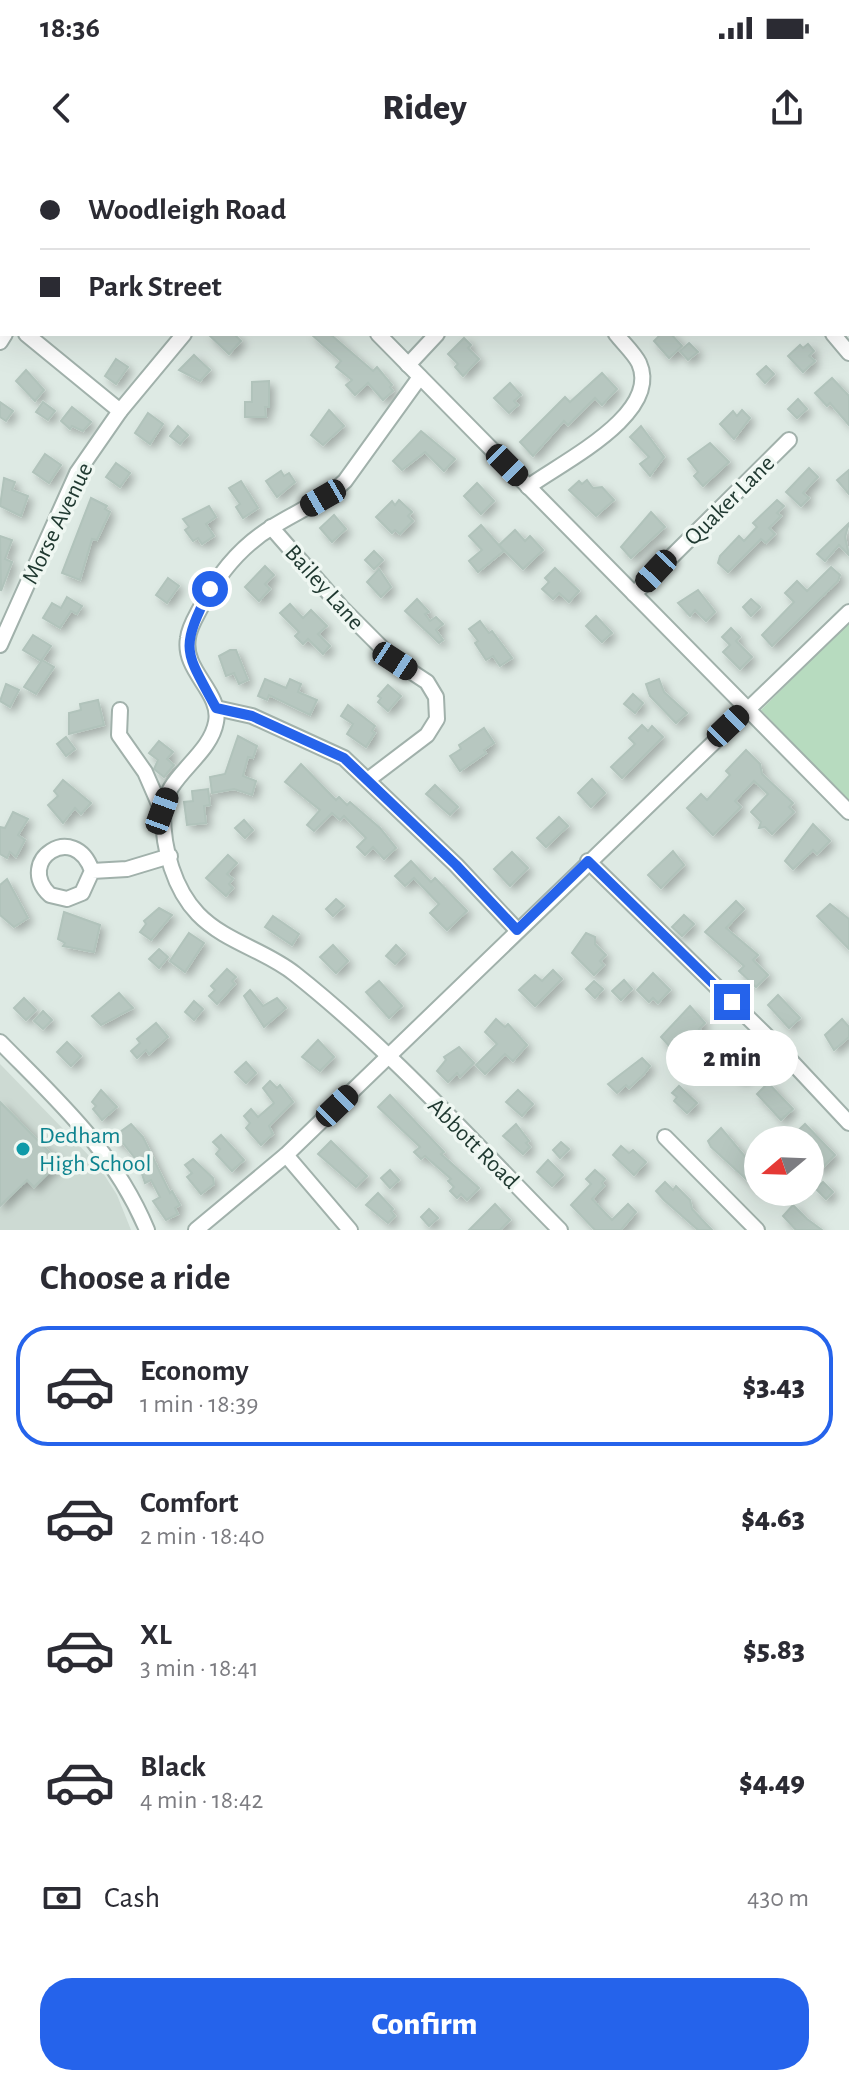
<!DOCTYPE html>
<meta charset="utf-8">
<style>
:root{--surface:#fff;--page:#f2f2f3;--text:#2b2b33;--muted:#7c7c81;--line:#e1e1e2;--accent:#2563eb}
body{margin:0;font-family:"Alegreya Sans",sans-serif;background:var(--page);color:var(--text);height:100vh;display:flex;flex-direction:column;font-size:30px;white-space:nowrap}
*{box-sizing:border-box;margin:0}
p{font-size:26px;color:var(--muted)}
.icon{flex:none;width:44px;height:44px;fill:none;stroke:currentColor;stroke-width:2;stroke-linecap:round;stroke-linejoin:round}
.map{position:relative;height:1070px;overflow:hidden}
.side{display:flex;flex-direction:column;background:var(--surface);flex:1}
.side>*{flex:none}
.banner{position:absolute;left:0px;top:0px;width:850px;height:176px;box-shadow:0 8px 32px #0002;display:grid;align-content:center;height:176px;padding:0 40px;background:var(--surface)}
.needle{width:52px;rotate:251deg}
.tools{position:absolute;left:744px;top:966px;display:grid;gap:16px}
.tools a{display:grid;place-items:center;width:80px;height:80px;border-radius:50%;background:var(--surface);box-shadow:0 8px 32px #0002;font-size:40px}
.end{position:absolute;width:36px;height:36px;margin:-18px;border:10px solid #2563eb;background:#fff;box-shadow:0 0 0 4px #fff}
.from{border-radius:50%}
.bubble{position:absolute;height:56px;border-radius:28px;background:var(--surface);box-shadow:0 8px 32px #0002;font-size:26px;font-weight:800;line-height:56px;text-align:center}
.car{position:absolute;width:24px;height:48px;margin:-24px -12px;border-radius:10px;box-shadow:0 0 6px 2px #0007;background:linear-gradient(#222 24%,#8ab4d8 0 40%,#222 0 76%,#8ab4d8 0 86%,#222 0)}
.banner b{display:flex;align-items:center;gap:28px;height:76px;font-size:30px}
.banner b+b{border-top:2px solid var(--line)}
.banner i{width:20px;height:20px;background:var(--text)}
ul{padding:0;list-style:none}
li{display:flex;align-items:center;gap:24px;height:120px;margin:0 16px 12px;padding:0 24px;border:4px solid transparent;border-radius:32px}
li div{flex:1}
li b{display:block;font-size:30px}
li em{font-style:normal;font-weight:800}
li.selected{border-color:var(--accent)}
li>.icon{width:72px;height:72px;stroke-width:1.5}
h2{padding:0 40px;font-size:36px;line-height:96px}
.pay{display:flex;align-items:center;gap:20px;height:88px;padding:0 40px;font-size:30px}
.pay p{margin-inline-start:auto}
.cta{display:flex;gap:16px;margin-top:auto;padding:16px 40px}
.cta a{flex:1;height:92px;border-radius:32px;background:var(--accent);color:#fff;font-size:32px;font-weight:800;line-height:92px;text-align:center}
.status{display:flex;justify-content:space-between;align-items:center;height:56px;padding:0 40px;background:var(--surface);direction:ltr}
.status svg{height:22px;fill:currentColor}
header{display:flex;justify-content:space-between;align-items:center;height:104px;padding:0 40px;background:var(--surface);font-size:36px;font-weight:800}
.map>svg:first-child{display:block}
.built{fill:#cddad3}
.green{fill:#b7dbbf}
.building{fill:#b7c7c0;stroke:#b1c3bb;stroke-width:2;filter:url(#shadow)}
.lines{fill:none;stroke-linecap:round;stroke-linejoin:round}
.minor-casing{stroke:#a1b1ab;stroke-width:18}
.minor{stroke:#fff;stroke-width:14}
.route{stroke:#2563eb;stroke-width:10}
.culture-dot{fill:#0f9aa8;stroke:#eff7f2;stroke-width:3}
.labels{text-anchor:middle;stroke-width:7;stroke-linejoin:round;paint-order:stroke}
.street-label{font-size:24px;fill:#203931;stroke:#eff7f2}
.culture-label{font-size:24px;fill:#0d838f;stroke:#eff7f2;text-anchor:start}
</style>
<div class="status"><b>18:36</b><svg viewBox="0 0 49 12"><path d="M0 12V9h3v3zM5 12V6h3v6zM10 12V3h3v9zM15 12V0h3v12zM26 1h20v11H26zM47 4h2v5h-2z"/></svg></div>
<header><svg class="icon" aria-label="back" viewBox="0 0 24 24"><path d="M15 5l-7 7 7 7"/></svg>Ridey<svg class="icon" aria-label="share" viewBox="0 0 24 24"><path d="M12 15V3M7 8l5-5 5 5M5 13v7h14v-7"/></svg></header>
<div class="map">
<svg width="849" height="1070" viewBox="0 0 849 1070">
<defs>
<filter id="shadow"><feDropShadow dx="4.5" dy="4.5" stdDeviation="4" flood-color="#0004"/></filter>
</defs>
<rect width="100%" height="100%" fill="#deeae4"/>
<path class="built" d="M 0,904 L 98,1005 L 117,1035 L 131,1070 L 0,1070 Z"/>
<path class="green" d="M 849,462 L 849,643 L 761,550 Z"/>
<g class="building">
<path d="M 208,174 L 234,174 L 241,181 L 229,194 Z"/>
<path d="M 311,174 L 330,174 L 373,211 L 377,207 L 392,225 L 390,227 L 393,231 L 383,240 L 368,223 L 355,235 L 346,225 L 352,220 L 336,207 L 341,201 Z"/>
<path d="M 661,174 L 671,174 L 682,186 L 669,198 L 654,181 Z"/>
<path d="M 464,178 L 471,185 L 468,188 L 479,199 L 463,216 L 455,207 L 458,204 L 448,194 Z"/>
<path d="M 689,183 L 698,192 L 688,200 L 680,191 Z"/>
<path d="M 808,184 L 814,191 L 809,196 L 815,201 L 803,212 L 788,196 L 800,185 L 803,188 Z"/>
<path d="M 194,195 L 210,210 L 200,221 L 179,210 Z"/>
<path d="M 116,199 L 128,207 L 116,224 L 105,216 Z"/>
<path d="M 766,206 L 774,214 L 765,223 L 757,214 Z"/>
<path d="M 26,210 L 44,230 L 35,241 L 16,221 Z"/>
<path d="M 602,213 L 617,229 L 602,245 L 595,238 L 568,265 L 564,261 L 533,296 L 520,282 L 565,237 L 570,242 Z"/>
<path d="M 832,218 L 849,236 L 849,265 L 830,243 L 827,246 L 815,233 Z"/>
<path d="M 269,221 L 269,247 L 265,247 L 266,257 L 245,257 L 245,242 L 252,242 L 252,222 Z"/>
<path d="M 510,223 L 521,235 L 514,241 L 518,245 L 509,253 L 494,238 Z"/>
<path d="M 798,239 L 807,249 L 797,258 L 788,249 Z"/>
<path d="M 0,242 L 13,251 L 6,261 L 0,257 Z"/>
<path d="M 43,242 L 55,251 L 48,260 L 36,252 Z"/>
<path d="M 72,247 L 91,262 L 83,271 L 72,266 L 70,269 L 61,261 Z"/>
<path d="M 329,250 L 344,266 L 323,285 L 311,275 Z"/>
<path d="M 742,250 L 750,258 L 734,279 L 720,264 L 733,251 L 737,256 Z"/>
<path d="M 148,253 L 163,264 L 150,284 L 135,273 Z"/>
<path d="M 178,266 L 188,275 L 180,284 L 170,276 Z"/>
<path d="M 641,266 L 664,297 L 650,316 L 640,304 L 649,297 L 630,277 Z"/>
<path d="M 421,271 L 455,299 L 444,311 L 425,292 L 402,310 L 393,301 Z"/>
<path d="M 710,283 L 729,302 L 703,326 L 694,316 L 698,312 L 688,299 Z"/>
<path d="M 45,294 L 61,305 L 49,323 L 33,312 Z"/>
<path d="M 116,303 L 130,313 L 120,327 L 106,317 Z"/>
<path d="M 809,308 L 818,317 L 803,333 L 809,338 L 801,346 L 786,332 Z"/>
<path d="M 849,310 L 849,334 L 837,320 Z"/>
<path d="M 281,311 L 284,316 L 289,313 L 295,322 L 277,337 L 266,321 Z"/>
<path d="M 4,318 L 15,322 L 12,330 L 28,336 L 21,356 L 0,346 Z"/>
<path d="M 587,320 L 593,328 L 602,327 L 614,340 L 596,356 L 569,330 L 579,321 L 582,324 Z"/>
<path d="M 241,321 L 258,348 L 243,358 L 236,347 L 240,344 L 229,328 Z"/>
<path d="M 477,323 L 494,341 L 481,354 L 464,336 Z"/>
<path d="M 91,338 L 107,346 L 105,349 L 110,352 L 97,380 L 92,379 L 80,420 L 62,413 Z"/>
<path d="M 399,340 L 412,352 L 408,356 L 413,361 L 400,374 L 395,370 L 392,373 L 376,357 L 392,341 L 395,345 Z"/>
<path d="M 777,340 L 784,346 L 777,353 L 781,356 L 769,368 L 775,374 L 766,383 L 761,379 L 728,412 L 718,403 L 720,396 L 739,376 L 744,381 L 757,367 L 753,363 Z"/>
<path d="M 209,346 L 216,357 L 206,364 L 214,376 L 202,384 L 198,378 L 193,381 L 185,370 L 189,367 L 183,359 Z"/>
<path d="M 651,352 L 665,367 L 631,398 L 621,387 Z"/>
<path d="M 334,355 L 346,369 L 332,382 L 320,368 Z"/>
<path d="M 849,363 L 845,377 L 849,395 L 839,385 L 825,401 L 817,394 Z"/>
<path d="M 481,365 L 504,391 L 478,412 L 469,401 L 482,390 L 469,376 Z"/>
<path d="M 515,370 L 525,381 L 530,376 L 543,390 L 523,409 L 499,385 Z"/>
<path d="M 0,376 L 12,380 L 5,399 L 12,402 L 1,431 Z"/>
<path d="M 374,391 L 383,400 L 374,409 L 365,400 Z"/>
<path d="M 265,406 L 274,415 L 265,424 L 270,429 L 259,441 L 245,427 Z"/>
<path d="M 831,407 L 840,415 L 838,421 L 772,486 L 762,475 L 794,442 L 785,433 L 797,421 L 807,431 Z"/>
<path d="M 555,408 L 579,431 L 569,442 L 559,433 L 553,439 L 542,429 L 549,422 L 545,418 Z"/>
<path d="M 379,409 L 391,427 L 381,437 L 367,422 Z"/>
<path d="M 168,418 L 179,426 L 167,443 L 156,435 Z"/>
<path d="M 698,430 L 715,452 L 706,461 L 695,450 L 690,456 L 678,443 Z"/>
<path d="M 67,437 L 82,446 L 77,454 L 71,451 L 60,468 L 43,458 L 52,443 L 61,448 Z"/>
<path d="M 417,439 L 429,452 L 425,454 L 430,461 L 436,457 L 443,464 L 436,470 L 443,480 L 439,483 L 405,451 Z"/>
<path d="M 751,439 L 760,447 L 751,456 L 743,447 Z"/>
<path d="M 290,444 L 303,458 L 311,450 L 327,466 L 318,474 L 330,486 L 323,494 L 308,479 L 303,484 L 295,476 L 299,472 L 280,453 Z"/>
<path d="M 596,456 L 612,473 L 602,482 L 586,466 Z"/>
<path d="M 480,461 L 489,473 L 492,471 L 512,498 L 500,506 L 493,496 L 486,500 L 475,483 L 478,481 L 469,469 Z"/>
<path d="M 731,468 L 740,477 L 736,481 L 752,497 L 740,509 L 723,492 L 730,485 L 722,477 Z"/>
<path d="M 33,475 L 51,486 L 41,501 L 23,490 Z"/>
<path d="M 230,490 L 236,490 L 248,520 L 239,524 L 234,513 L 226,516 L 219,496 Z"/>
<path d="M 42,500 L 54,507 L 36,534 L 24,527 Z"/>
<path d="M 265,519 L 286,528 L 290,519 L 301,524 L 298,532 L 317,540 L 310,555 L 269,535 L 267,540 L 258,536 Z"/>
<path d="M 659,519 L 664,532 L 687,553 L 676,563 L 650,536 L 646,524 Z"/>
<path d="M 6,524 L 19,530 L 10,547 L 0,541 Z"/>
<path d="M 388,525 L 401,536 L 388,551 L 378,542 L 381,538 L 378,536 Z"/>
<path d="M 633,534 L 643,543 L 635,553 L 624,544 Z"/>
<path d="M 98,540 L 104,565 L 69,574 L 69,553 L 81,550 L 80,544 Z"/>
<path d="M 348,545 L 375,566 L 372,571 L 375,573 L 366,587 L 347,574 L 353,564 L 341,556 Z"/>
<path d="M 642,565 L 648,571 L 652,566 L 663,577 L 622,618 L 611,607 L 635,584 L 629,578 Z"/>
<path d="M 484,568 L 494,583 L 484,590 L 486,593 L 460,611 L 450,596 L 461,589 L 459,585 Z"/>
<path d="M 238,576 L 257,586 L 253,598 L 248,597 L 243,616 L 256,621 L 252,635 L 234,629 L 212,633 L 210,617 L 225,614 Z"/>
<path d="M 66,577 L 75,589 L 66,596 L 57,584 Z"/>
<path d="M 159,581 L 173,592 L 167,599 L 174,605 L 164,617 L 154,609 L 158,600 L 149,593 Z"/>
<path d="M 746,590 L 760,604 L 762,614 L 793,643 L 789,647 L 794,652 L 772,674 L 765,667 L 759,668 L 761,662 L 751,652 L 768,634 L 754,621 L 735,641 L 741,647 L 713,675 L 687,648 L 701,634 L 707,640 L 730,615 L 726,611 Z"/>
<path d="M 301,604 L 336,640 L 339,637 L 347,645 L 350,642 L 380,668 L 396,688 L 384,699 L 373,687 L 365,695 L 357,687 L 366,678 L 344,656 L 340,660 L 332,653 L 314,671 L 307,665 L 320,650 L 285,622 Z"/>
<path d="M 592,619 L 605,633 L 591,647 L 578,633 Z"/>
<path d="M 63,620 L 91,643 L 81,654 L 75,648 L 63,663 L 48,645 L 58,636 L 54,631 Z"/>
<path d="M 435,625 L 458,647 L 450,655 L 426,634 Z"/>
<path d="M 208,629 L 210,645 L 204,646 L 206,663 L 187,665 L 184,642 L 193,641 L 192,631 Z"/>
<path d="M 13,652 L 28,659 L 18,675 L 25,680 L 16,697 L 10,692 L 7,698 L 0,694 L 0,667 L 5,668 Z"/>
<path d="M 559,657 L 568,666 L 546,687 L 537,678 Z"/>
<path d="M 244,660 L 253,670 L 245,678 L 235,668 Z"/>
<path d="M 813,664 L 830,681 L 817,694 L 813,690 L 793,709 L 785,701 Z"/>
<path d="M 673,691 L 684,705 L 661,728 L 648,715 Z"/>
<path d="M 512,692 L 528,708 L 510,726 L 494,709 Z"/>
<path d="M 228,695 L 237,703 L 227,714 L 233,719 L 229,724 L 233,728 L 226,736 L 206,718 Z"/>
<path d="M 411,701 L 431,722 L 435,718 L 467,751 L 447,770 L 430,753 L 439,744 L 414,718 L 405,726 L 395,716 Z"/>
<path d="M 7,719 L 28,758 L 14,767 L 0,755 L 0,725 Z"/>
<path d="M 336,739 L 344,746 L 333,756 L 326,749 Z"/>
<path d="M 736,741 L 744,749 L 726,768 L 758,795 L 753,800 L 768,815 L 756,827 L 739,811 L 744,806 L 705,772 Z"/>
<path d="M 830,744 L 849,759 L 849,789 L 817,756 Z"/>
<path d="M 159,748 L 172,755 L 151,780 L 140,772 L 146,764 L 144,761 Z"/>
<path d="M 64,752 L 100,765 L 94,792 L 63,786 L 65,783 L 58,779 Z"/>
<path d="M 684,755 L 694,764 L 682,776 L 672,767 Z"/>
<path d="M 273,756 L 299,774 L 292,785 L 265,767 Z"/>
<path d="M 189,773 L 204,783 L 185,812 L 170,801 Z"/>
<path d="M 586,773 L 595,777 L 595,784 L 606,795 L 600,801 L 604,805 L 594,815 L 572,793 Z"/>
<path d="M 333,785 L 348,801 L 336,813 L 320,797 Z"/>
<path d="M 396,785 L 405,794 L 395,804 L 386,796 Z"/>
<path d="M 159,789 L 168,797 L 159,808 L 149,799 Z"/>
<path d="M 227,809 L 236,817 L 232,821 L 235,824 L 217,844 L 209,836 L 215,830 L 211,826 Z"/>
<path d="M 553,810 L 562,819 L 535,846 L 519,830 L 535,815 L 542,821 Z"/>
<path d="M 653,813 L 670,830 L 658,843 L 653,838 L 649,842 L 637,830 Z"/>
<path d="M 624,820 L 632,829 L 621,840 L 612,831 Z"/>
<path d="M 379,821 L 402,846 L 389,858 L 366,832 Z"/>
<path d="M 594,821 L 603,829 L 595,838 L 586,829 Z"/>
<path d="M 250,830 L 263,846 L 277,838 L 286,848 L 264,867 L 244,836 Z"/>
<path d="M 119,833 L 133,848 L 101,865 L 92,856 Z"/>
<path d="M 778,835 L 800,858 L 789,868 L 768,845 Z"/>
<path d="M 24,838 L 36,850 L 26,860 L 14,848 Z"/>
<path d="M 194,841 L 203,849 L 194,860 L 185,852 Z"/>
<path d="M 690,846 L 705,863 L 699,869 L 703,873 L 696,880 L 688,872 L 671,888 L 661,877 Z"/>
<path d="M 43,851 L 52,860 L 43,869 L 34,861 Z"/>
<path d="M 496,859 L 505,867 L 508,864 L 527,885 L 513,901 L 505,894 L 485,914 L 476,905 L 497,884 L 485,872 Z"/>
<path d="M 842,859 L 849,867 L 849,877 L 834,890 L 825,875 Z"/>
<path d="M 156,863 L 168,877 L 149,894 L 146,890 L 137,898 L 131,891 L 140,883 L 137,879 Z"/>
<path d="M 318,880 L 334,897 L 320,911 L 302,897 Z"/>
<path d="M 67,882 L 81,896 L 71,906 L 57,892 Z"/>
<path d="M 459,887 L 474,903 L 460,917 L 457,913 L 448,922 L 437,911 L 446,900 L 444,897 Z"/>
<path d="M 736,893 L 752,910 L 742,920 L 720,901 L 727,894 L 731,898 Z"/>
<path d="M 642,898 L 650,906 L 644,914 L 629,928 L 626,925 L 617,933 L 608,924 Z"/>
<path d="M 246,902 L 256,913 L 246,923 L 235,912 Z"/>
<path d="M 270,921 L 277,928 L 280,925 L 293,942 L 269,966 L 273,974 L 261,985 L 246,968 L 250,963 L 244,956 L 251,949 L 258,957 L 274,943 L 263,928 Z"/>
<path d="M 768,923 L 793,949 L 781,960 L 757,934 Z"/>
<path d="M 679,926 L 697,943 L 687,953 L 674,941 L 677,937 L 672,933 Z"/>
<path d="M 101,930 L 117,947 L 102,960 L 93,949 L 96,946 L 92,942 Z"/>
<path d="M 518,930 L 533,944 L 522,956 L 506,942 Z"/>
<path d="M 390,935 L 444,992 L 441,994 L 479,1028 L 467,1040 L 461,1034 L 457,1038 L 450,1031 L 454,1027 L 448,1021 L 451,1019 L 425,996 L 421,999 L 414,992 L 420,987 L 378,947 Z"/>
<path d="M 0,942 L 59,1002 L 34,1027 L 27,1020 L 0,1046 Z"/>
<path d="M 131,964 L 143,977 L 170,1033 L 172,1031 L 180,1045 L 175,1048 L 178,1054 L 166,1060 L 153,1041 L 160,1037 L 151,1020 L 145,1023 L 138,1002 L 122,982 L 119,984 L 113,977 Z"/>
<path d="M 516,964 L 529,981 L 526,983 L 530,987 L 523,994 L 503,976 Z"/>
<path d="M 805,964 L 835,995 L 820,1010 L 813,1003 L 818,998 L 810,989 L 810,980 L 788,980 Z"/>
<path d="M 721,968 L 758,1012 L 758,1030 L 711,987 L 708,981 Z"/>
<path d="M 221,975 L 244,1000 L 232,1011 L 216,994 L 220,989 L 213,982 Z"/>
<path d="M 331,981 L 367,1016 L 356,1027 L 318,994 Z"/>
<path d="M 561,982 L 569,989 L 560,998 L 553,990 Z"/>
<path d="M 621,986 L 629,993 L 633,990 L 646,1002 L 634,1015 L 613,995 Z"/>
<path d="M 193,999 L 213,1018 L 214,1024 L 201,1034 L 187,1017 L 192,1013 L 185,1005 Z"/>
<path d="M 548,1000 L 563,1015 L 552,1026 L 537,1012 Z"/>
<path d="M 390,1010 L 399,1020 L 390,1028 L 381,1018 Z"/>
<path d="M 595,1010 L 605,1019 L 602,1023 L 604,1026 L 592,1039 L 612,1060 L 628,1044 L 636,1052 L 621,1070 L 595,1070 L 571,1045 L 591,1024 L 586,1019 Z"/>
<path d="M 665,1022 L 673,1030 L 676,1026 L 690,1040 L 692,1049 L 712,1070 L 698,1070 L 664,1040 L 656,1031 Z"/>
<path d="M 823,1022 L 833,1032 L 826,1039 L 816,1029 Z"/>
<path d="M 378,1033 L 393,1049 L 391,1051 L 395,1056 L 388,1063 L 366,1045 Z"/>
<path d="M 495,1044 L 510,1060 L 500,1070 L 469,1070 Z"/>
<path d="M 793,1045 L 807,1059 L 822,1070 L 796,1070 L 783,1056 Z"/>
<path d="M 429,1049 L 438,1058 L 429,1066 L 421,1057 Z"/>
</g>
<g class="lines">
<g class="minor-casing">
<g id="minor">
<path d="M 132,0 L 134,2"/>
<path d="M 682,0 L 684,2"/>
<path d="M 355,2 L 356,0"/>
<path d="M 0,154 L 2,156"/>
<path d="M 26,174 L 120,251"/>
<path d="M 378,174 L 849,652"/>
<path d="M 833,174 L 849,193"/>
<path d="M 0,182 L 5,174"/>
<path d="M 408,205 L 437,174"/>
<path d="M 420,217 L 345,321 C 325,340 298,351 274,366 C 243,384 219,413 202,445 C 197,455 189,467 188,478 C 182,511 222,532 216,562 C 210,597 162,618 163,654 C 163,689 174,729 198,754 C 225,782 265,790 295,814 C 391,890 474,983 560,1070"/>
<path d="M 528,327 C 562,302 662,254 639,203 C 634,193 623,183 616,174"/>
<path d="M 271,367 L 341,447 L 395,501 L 427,522 L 436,537 L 437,559 L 427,575 L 369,619"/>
<path d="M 634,434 L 789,280"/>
<path d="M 0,485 L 77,313 L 120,251 L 184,174"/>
<path d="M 216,548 L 252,556 L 344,598 L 456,705 L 517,770"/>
<path d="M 120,550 L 119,575 L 145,612 L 162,651"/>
<path d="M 588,701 L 776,885 L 849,963"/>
<path d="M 92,711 C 75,660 14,701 50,735 L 67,739 L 82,733 L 92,711 L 127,709 L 170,696"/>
<path d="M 0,882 C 59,942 114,991 147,1070"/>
<path d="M 665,977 L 757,1070"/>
<path d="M 286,995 L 350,1070"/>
<path d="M 196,1070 L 286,995 L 849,452"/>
</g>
</g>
<use href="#minor" class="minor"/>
</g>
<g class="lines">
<path class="route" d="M 210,429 C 179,491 185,490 216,548 L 252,556 L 344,598 L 456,705 L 517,770 L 588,701 L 732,842"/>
</g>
<circle class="culture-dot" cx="23" cy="989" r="8"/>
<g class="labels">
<g class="street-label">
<text transform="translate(729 340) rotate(-45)" y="8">Quaker Lane</text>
<text transform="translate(57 363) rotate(-64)" y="8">Morse Avenue</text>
<text transform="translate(325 427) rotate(48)" y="8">Bailey Lane</text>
<text transform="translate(474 983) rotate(45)" y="8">Abbott Road</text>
</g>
<g class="culture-label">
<text x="39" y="983">Dedham<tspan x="39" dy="28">High School</tspan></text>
</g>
</g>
</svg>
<div class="tools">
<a><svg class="needle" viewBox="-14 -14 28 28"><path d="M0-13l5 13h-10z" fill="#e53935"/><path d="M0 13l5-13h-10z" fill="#7c7c81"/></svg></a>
</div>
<i class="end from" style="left:210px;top:429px"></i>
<i class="end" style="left:732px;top:842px"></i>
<div class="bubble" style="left:666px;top:870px;width:132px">2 min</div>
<i class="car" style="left:507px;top:305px;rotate:135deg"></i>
<i class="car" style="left:323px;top:338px;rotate:240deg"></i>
<i class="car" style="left:656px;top:411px;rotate:223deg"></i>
<i class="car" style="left:395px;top:501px;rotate:123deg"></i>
<i class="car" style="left:728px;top:566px;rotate:46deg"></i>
<i class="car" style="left:162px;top:651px;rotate:20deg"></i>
<i class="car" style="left:337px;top:946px;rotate:46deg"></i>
<div class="banner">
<b><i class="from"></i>Woodleigh Road</b>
<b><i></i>Park Street</b>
</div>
</div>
<section class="side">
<h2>Choose a ride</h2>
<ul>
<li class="selected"><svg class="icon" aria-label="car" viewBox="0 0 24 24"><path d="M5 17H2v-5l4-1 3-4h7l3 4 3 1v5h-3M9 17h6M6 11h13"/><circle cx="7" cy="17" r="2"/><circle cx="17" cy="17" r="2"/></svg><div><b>Economy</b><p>1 min · 18:39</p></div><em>$3.43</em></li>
<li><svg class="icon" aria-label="car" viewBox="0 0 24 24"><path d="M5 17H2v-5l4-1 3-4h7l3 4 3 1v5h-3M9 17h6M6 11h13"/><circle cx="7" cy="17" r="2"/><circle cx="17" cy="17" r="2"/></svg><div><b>Comfort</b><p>2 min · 18:40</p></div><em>$4.63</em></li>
<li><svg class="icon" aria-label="car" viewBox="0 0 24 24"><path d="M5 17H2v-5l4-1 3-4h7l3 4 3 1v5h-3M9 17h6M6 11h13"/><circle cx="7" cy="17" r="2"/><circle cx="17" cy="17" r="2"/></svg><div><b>XL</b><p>3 min · 18:41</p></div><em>$5.83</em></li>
<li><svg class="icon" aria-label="car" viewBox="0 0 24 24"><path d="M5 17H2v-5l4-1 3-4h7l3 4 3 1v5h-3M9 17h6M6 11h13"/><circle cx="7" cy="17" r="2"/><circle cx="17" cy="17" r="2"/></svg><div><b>Black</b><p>4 min · 18:42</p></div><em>$4.49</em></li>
</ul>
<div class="pay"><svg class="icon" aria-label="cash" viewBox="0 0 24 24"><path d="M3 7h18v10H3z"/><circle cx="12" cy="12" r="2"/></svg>Cash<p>430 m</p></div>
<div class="cta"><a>Confirm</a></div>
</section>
